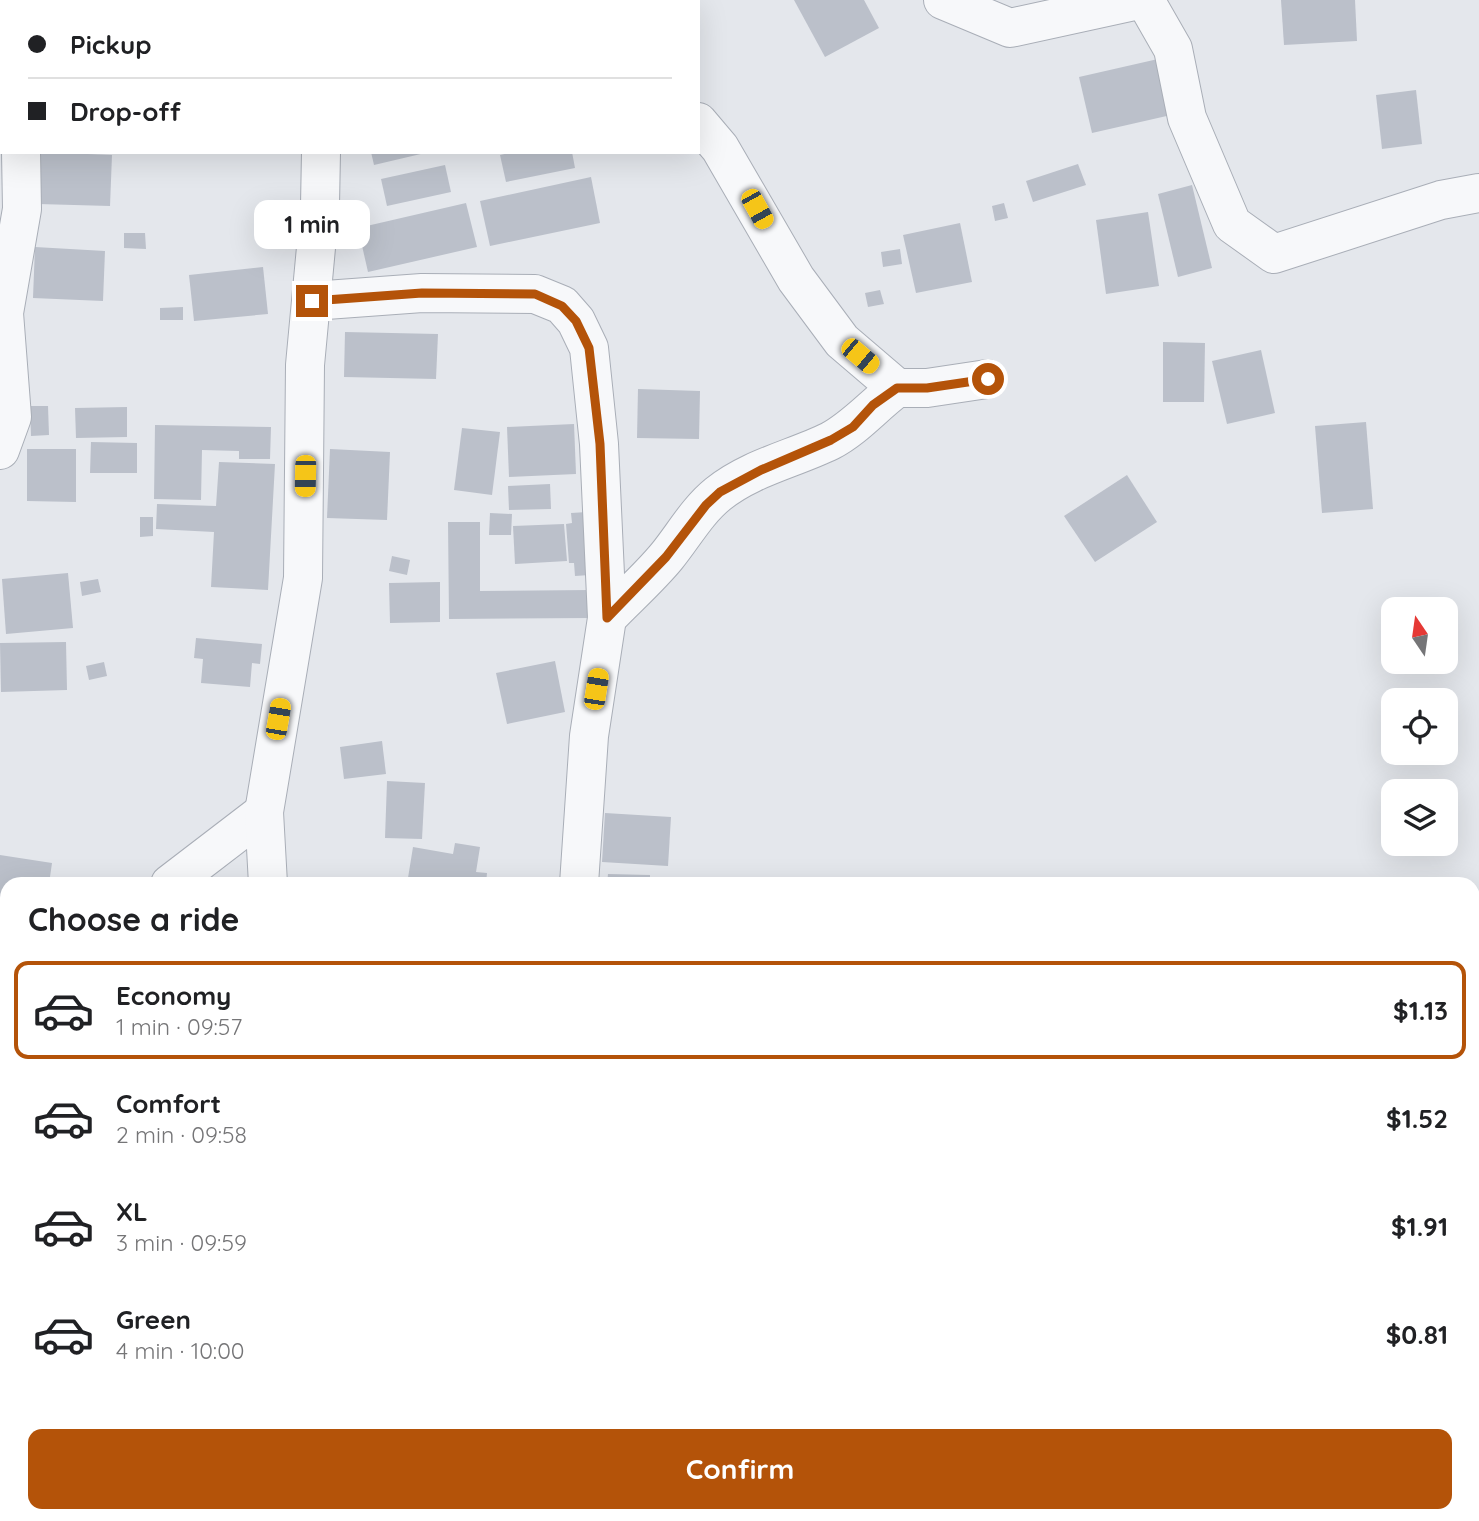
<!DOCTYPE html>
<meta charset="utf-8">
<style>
:root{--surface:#fff;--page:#f6f6f6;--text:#202124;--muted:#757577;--line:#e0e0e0;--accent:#b45309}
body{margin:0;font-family:Quicksand,sans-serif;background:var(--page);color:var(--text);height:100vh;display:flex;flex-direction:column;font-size:26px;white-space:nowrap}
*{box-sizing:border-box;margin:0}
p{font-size:23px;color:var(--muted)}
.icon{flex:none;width:38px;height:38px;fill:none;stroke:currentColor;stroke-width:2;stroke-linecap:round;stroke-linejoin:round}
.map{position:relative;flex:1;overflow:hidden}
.drawer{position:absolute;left:0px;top:877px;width:1480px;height:646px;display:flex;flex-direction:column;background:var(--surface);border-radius:21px 21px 0 0;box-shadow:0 7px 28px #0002}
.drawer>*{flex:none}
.guide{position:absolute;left:0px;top:0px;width:700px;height:154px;box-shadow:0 7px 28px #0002;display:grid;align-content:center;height:154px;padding:0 28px;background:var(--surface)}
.needle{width:46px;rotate:347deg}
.fabs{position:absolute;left:1381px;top:597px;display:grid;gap:14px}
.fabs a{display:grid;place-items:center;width:77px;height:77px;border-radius:14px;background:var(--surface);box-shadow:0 7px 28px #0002;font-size:35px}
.end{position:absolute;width:32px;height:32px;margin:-16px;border:9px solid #b45309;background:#fff;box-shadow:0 0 0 4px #fff}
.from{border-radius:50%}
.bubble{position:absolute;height:49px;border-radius:14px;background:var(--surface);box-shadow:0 7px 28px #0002;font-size:23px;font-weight:800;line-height:49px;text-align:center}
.car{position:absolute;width:21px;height:42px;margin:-21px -10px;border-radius:9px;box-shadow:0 0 5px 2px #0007;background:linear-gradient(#f5c518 24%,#345 0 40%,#f5c518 0 76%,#345 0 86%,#f5c518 0)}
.guide b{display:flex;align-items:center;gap:24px;height:66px;font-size:26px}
.guide b+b{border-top:2px solid var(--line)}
.guide i{width:18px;height:18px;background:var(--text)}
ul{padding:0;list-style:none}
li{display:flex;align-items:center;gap:21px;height:98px;margin:0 14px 10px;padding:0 14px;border:4px solid transparent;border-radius:14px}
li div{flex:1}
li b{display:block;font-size:26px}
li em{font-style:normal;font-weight:800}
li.selected{border-color:var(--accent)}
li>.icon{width:63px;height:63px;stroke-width:1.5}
h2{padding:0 28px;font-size:32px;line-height:84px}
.action{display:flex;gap:14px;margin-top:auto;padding:14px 28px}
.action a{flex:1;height:80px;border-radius:14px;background:var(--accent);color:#fff;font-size:28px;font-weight:800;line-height:80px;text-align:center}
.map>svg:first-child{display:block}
.building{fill:#bbc0ca}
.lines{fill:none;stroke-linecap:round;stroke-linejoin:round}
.street-casing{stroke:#a9aeb7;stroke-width:40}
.street{stroke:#f7f8fa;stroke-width:38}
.route{stroke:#b45309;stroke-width:9}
</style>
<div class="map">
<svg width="1479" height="1521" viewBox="0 0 1479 1521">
<rect width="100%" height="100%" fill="#e4e7ec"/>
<g class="building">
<path d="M 794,0 L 864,0 L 879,28 L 825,57 Z"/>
<path d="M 1281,0 L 1355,0 L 1357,41 L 1284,45 Z"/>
<path d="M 1158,59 L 1171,115 L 1092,133 L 1079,77 Z"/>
<path d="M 1416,90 L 1422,144 L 1382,149 L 1376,95 Z"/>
<path d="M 40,152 L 112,155 L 110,206 L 38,204 Z"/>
<path d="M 371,152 L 425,152 L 425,153 L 374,165 Z"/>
<path d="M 513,152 L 572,152 L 575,168 L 506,182 L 500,155 Z"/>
<path d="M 1078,164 L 1086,185 L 1033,202 L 1026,181 Z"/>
<path d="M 445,165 L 451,192 L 387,206 L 381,179 Z"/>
<path d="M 591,177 L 600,223 L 490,246 L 480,201 Z"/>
<path d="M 1192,185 L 1212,268 L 1178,277 L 1158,194 Z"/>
<path d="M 466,203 L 477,247 L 368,272 L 358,228 Z"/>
<path d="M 1004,203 L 1008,218 L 995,221 L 992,206 Z"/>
<path d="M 1148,212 L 1159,286 L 1106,294 L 1096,220 Z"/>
<path d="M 960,223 L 972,282 L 916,293 L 903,235 Z"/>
<path d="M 124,233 L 145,233 L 146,249 L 124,248 Z"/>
<path d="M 35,247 L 105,251 L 103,301 L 33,298 Z"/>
<path d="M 900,249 L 902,264 L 883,267 L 881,252 Z"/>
<path d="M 263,267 L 268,314 L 194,321 L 189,275 Z"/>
<path d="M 880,290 L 884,304 L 868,307 L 865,293 Z"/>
<path d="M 183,307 L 183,320 L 160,320 L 160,308 Z"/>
<path d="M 345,332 L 438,334 L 436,379 L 344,377 Z"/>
<path d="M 1163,342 L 1205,343 L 1204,402 L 1163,402 Z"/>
<path d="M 1261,350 L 1275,413 L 1227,424 L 1212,361 Z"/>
<path d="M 638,389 L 700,391 L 699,439 L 637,438 Z"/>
<path d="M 30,406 L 48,406 L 49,435 L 31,436 Z"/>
<path d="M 127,407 L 127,437 L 76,438 L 75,408 Z"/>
<path d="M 1366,422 L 1373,509 L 1322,513 L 1315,426 Z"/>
<path d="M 574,424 L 576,474 L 509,477 L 507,427 Z"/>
<path d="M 155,425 L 271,427 L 270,459 L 239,459 L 239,451 L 202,450 L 201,500 L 154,499 Z"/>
<path d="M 462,428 L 500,432 L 492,495 L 454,490 Z"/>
<path d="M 91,442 L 137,443 L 137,473 L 90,473 Z"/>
<path d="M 27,449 L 76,449 L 76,502 L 27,501 Z"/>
<path d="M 330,449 L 390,452 L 387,520 L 327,518 Z"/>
<path d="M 219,462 L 275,464 L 268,590 L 211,587 L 214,532 L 156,529 L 157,504 L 216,506 Z"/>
<path d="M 1127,475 L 1157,522 L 1095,562 L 1064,516 Z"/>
<path d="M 550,484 L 551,509 L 509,510 L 508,486 Z"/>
<path d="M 587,512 L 590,575 L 575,576 L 574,563 L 569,563 L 566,524 L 572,523 L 571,513 Z"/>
<path d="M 490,513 L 512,514 L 511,535 L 489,535 Z"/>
<path d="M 140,517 L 153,517 L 153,536 L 140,537 Z"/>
<path d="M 448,522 L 480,522 L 480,591 L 591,590 L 591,618 L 449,619 Z"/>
<path d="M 564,524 L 567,561 L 515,564 L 513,526 Z"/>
<path d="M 392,556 L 410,560 L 407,575 L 389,571 Z"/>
<path d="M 68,573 L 73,628 L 6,634 L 2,579 Z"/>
<path d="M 98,579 L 101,592 L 82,596 L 80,582 Z"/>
<path d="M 440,582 L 440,622 L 390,623 L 389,583 Z"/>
<path d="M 196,638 L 262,644 L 260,664 L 252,663 L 250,687 L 201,683 L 203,659 L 194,658 Z"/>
<path d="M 66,642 L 67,690 L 1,692 L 0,643 Z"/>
<path d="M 555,661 L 565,712 L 507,724 L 496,673 Z"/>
<path d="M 104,662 L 107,676 L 89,680 L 86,666 Z"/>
<path d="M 382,741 L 386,774 L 344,779 L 340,747 Z"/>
<path d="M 387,781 L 425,783 L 422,839 L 385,838 Z"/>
<path d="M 605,813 L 671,817 L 668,866 L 602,862 Z"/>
<path d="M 455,843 L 480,847 L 476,872 L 487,873 L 486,884 L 407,884 L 413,847 L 453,854 Z"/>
<path d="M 0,855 L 52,863 L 49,884 L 7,884 L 7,915 L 0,914 Z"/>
<path d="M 608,874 L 650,875 L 650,884 L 607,884 Z"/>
<rect x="656" y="878" width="51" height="6"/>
<path d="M 0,954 L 7,955 L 7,1009 L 0,1009 Z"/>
<path d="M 0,1061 L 7,1061 L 7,1145 L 0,1144 Z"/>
<path d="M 1479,1073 L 1479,1113 L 1474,1119 L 1474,1078 Z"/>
<path d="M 1474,1224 L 1479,1230 L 1479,1265 L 1474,1270 Z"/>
<path d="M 646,1516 L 706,1516 L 707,1521 L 647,1521 Z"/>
</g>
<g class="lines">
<g class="street-casing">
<g id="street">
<path d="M 10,0 L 10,2"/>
<path d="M 634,0 L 635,2"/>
<path d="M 943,0 L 1010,28 L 1139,0"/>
<path d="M 1145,0 L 1173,49 L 1187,118 L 1232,224 L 1274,254 L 1441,200 L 1479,193"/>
<path d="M 325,2 L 326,0"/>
<path d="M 698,122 L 720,148 L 796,279 L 842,341 L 897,388 L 927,388 L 987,379"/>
<path d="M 312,301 L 422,293 L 535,294 L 562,305 L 576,321 L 589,348 L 599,444 L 607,618 L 589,736 L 579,884"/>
<path d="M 0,450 L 12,417 L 4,313 L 22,209 L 21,152"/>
<path d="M 607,618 C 627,597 649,578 667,556 C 684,535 697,511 718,494 C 750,468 793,459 830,441 C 855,428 874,405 897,388"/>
<path d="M 170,884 L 264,812"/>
<path d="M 268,884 L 264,812 L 303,578 L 305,365 L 320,205 L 321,152"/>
<path d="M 0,930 L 7,930"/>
<path d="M 1474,1395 L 1479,1400"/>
<path d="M 287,1516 L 287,1521"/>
<path d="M 616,1516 L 618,1521"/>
<path d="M 1254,1516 L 1265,1521"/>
<path d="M 418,1521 L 440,1516"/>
<path d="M 1334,1521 L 1340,1516"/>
</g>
</g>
<use href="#street" class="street"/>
</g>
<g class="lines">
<path class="route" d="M 312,301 L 422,293 L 535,294 L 562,306 L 576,321 L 589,348 L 600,444 L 607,618 L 666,557 L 706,505 L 720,492 L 761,470 L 831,440 L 853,427 L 873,405 L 897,388 L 927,388 L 988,379"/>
</g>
</svg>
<div class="fabs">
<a><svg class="needle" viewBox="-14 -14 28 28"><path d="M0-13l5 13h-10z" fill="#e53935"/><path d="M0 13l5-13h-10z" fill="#757577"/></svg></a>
<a><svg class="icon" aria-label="locate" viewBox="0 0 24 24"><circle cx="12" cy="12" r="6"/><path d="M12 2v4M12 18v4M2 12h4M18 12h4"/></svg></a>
<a><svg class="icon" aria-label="layers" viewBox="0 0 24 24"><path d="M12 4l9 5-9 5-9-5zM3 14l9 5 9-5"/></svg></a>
</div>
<i class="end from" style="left:988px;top:379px"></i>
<i class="end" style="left:312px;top:301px"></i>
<div class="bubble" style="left:254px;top:200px;width:116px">1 min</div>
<i class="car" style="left:757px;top:209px;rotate:151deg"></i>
<i class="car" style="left:860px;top:356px;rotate:130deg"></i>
<i class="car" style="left:305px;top:476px;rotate:181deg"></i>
<i class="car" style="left:596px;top:689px;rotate:9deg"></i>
<i class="car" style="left:278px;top:719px;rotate:10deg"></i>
<div class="guide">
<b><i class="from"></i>Pickup</b>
<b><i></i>Drop-off</b>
</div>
<section class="drawer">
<h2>Choose a ride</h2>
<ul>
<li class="selected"><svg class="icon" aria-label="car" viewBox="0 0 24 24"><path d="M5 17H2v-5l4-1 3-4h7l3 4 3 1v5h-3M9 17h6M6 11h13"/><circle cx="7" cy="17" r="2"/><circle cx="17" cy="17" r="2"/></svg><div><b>Economy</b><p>1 min · 09:57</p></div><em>$1.13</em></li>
<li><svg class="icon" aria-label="car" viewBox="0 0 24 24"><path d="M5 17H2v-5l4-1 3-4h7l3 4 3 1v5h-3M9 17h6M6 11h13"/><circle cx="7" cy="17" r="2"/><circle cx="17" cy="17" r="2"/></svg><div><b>Comfort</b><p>2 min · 09:58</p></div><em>$1.52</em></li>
<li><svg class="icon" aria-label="car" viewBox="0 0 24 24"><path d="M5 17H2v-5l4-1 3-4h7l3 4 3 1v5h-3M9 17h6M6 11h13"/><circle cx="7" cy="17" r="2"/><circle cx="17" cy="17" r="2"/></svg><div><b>XL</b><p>3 min · 09:59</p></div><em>$1.91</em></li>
<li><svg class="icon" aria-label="car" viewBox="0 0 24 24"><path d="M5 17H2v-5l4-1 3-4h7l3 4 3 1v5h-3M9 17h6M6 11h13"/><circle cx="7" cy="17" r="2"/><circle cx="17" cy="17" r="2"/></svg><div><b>Green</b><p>4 min · 10:00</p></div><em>$0.81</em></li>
</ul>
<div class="action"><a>Confirm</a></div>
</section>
</div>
